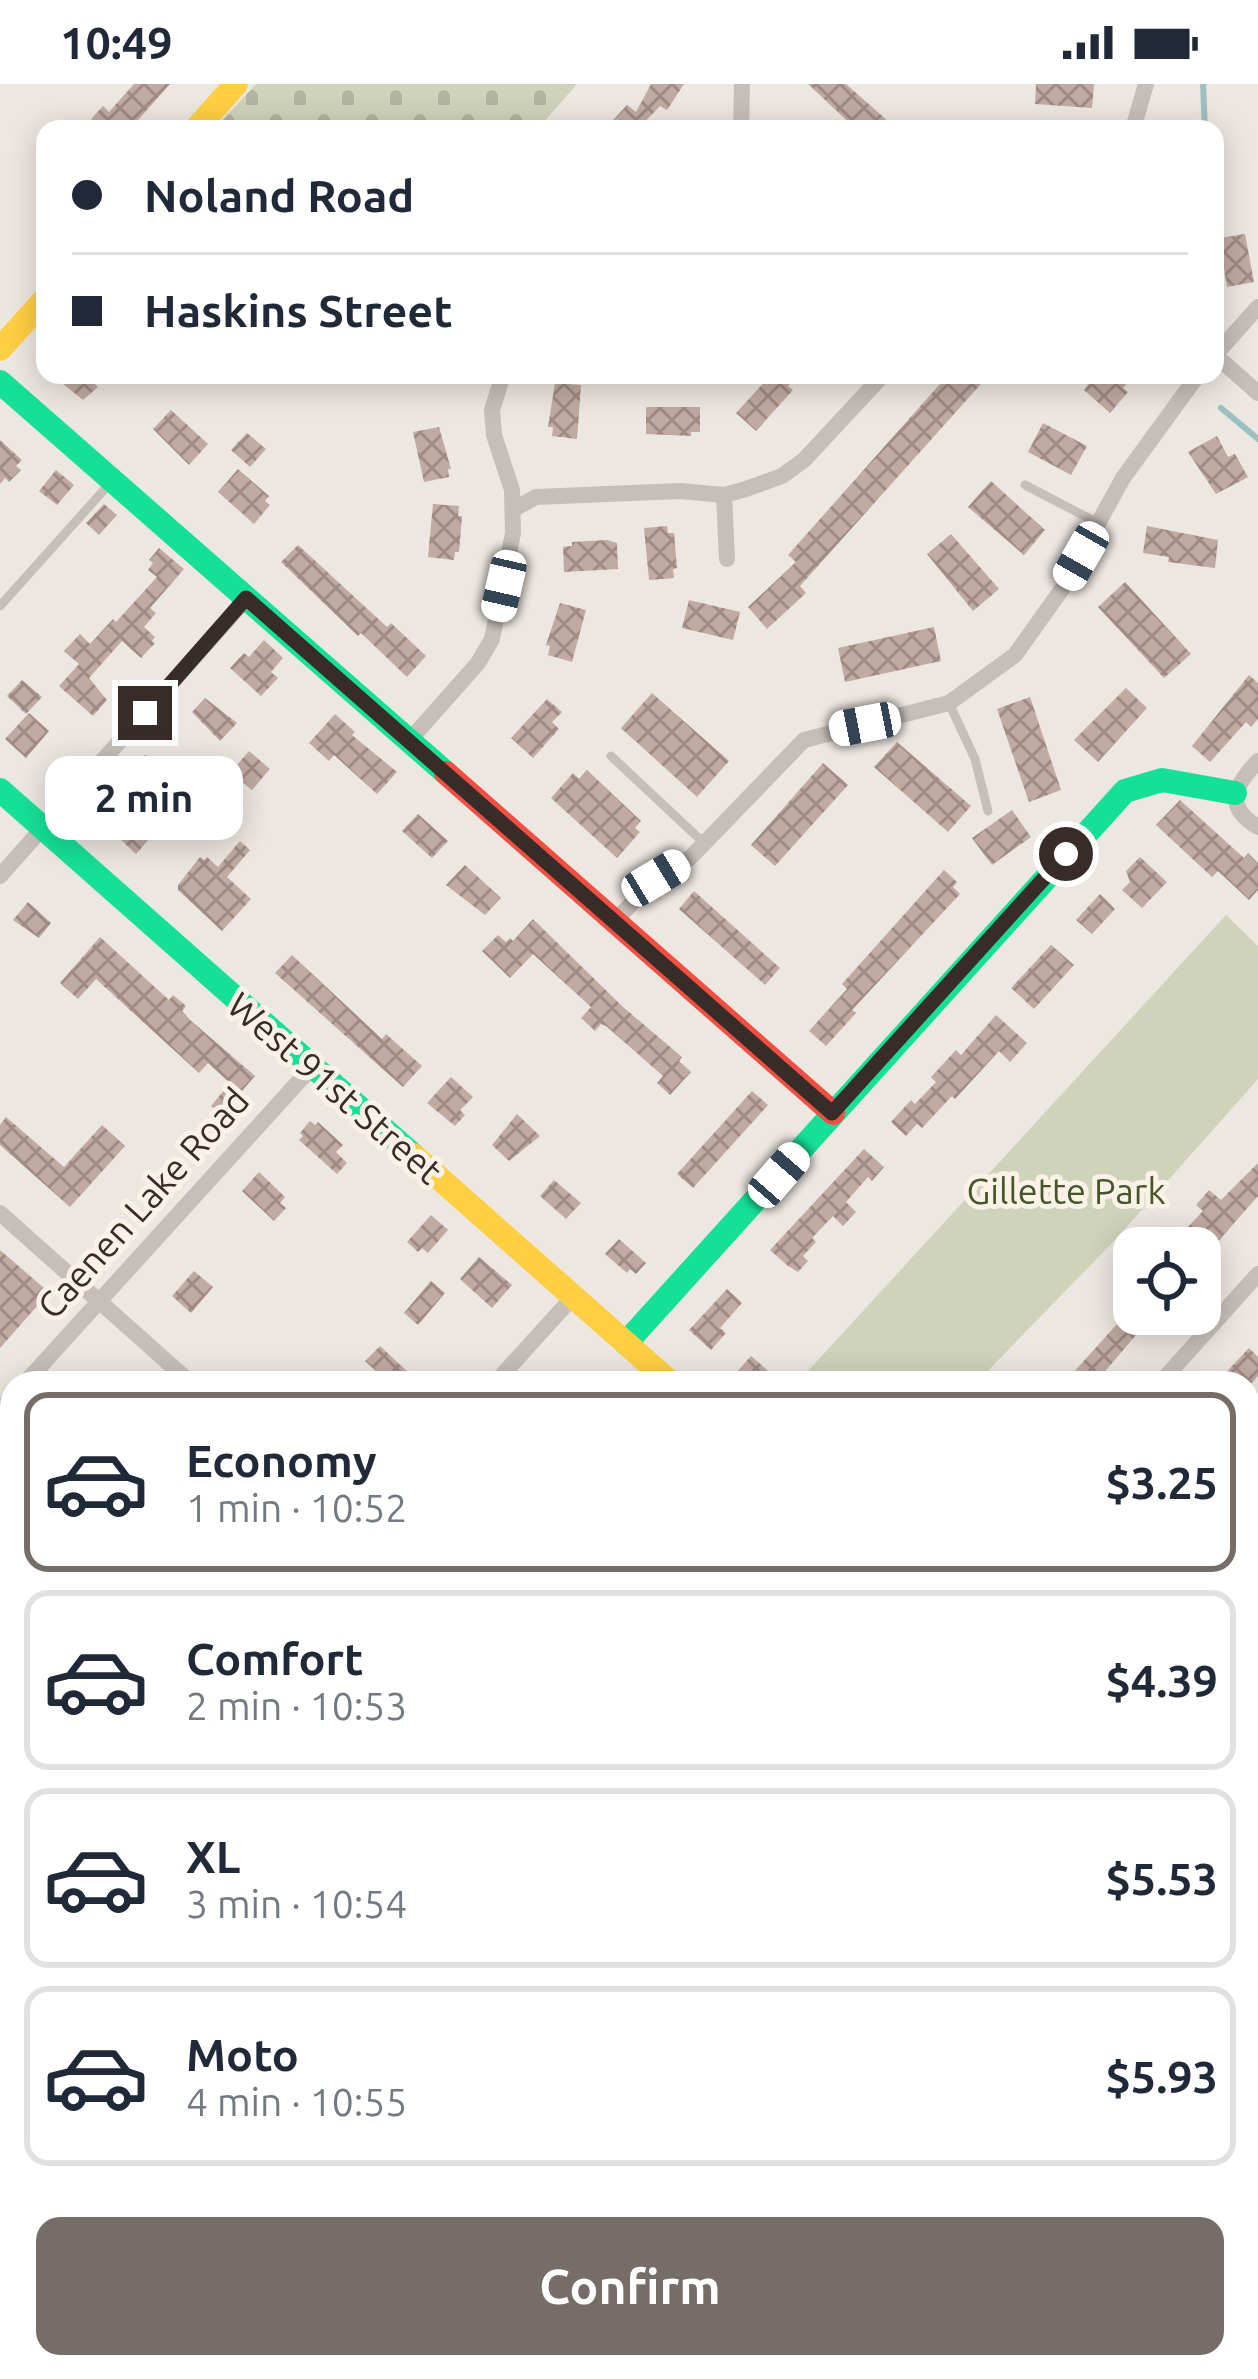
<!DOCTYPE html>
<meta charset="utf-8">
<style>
:root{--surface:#fff;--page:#f2f2f3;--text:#1f2937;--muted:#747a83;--line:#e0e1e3;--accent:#776d68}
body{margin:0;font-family:Ubuntu,sans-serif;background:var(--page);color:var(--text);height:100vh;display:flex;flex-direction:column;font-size:45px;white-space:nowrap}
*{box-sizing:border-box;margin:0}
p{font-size:39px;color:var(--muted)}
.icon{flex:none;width:66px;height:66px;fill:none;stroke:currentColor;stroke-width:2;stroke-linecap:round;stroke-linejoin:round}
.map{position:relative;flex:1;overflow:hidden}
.drawer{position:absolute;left:0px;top:1287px;width:1260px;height:1008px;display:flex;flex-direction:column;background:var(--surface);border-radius:36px 36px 0 0;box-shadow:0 6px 30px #0003}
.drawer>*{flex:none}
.hud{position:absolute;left:36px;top:36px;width:1188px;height:264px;border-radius:24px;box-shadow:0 6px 30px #0003;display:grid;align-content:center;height:264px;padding:0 36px;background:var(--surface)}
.buttons{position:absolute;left:1113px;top:1143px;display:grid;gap:24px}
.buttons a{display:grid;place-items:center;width:108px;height:108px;border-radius:24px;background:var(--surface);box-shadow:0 6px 30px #0003;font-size:60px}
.end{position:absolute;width:54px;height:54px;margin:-27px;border:15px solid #372c27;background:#fff;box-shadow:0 0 0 6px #fff}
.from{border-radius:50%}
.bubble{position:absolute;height:84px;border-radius:24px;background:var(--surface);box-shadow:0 6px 30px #0003;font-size:39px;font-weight:700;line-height:84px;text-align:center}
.car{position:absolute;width:36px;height:72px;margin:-36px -18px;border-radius:15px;box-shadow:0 0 9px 3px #0007;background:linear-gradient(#fff 24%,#345 0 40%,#fff 0 76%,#345 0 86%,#fff 0)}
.hud b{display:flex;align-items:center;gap:42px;height:114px;font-size:45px}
.hud b+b{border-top:3px solid var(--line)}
.hud i{width:30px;height:30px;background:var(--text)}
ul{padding:21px 0 0;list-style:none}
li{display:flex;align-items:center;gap:36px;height:180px;margin:0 24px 18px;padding:0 12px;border:6px solid var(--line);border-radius:24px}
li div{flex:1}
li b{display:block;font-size:45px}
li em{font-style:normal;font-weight:700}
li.active{border-color:var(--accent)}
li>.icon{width:108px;height:108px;stroke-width:1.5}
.action{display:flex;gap:24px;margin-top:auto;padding:24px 36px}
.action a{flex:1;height:138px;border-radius:24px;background:var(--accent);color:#fff;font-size:48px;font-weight:700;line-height:138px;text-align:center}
.status{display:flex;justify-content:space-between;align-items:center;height:84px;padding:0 60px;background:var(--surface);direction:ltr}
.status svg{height:33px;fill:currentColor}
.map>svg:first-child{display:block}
.cemetery{fill:url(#cemetery-stones)}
.green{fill:#cfd3ba}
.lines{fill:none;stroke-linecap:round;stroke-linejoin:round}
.stream{stroke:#9cc0bf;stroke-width:6}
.building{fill:url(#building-cross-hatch)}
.lane{stroke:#c6bfb9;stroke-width:9}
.street{stroke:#c6bfb9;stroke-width:16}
.fast{stroke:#16e098;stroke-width:24}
.slow{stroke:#ffcf43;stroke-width:24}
.jam{stroke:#f24e42;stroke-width:24}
.rail{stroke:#aea8a3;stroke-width:6;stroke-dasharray:3 9;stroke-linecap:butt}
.route{stroke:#372c27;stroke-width:15}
.labels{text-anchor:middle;stroke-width:10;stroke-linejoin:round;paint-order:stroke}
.street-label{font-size:36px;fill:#372c27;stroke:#faf1e7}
.park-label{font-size:36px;fill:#47562a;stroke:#faf1e7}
</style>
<div class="status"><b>10:49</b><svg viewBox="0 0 49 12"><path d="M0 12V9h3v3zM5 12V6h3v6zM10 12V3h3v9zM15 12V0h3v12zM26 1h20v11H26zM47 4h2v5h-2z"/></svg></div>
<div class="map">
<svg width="1258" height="2295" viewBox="0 0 1258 2295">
<defs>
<pattern id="cemetery-stones" width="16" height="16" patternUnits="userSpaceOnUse" patternTransform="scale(3)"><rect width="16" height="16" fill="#cfd3ba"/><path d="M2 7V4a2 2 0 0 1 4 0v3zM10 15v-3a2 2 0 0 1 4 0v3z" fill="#b2b5a0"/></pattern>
<pattern id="building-cross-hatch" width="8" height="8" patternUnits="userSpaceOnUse" patternTransform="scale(3)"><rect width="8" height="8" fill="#c1aaa2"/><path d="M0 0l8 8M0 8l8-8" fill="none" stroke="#9e8b84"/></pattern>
</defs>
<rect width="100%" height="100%" fill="#ede7e1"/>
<path class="cemetery" d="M 256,0 L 577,0 L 538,45 L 226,45 L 220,39 Z"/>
<path class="green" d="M 1226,831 L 1258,862 L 1258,995 L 1115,1156 L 976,1299 L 926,1299 L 912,1287 L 901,1299 L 797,1299 Z"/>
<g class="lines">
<g class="stream">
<path d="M 1203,0 L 1205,45"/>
<path d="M 1221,324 L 1258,355"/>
</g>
</g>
<g class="building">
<path d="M 134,0 L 170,0 L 130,45 L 95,45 L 98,41 L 91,35 L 103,22 L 109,28 Z"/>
<path d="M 651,0 L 684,0 L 667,26 L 660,22 L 638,45 L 605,45 L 627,21 L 636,28 Z"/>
<path d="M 808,0 L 846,0 L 897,45 L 856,45 Z"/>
<path d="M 1036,0 L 1094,0 L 1092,24 L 1035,20 Z"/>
<path d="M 1245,150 L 1254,198 L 1227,203 L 1219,154 Z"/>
<path d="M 52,291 L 101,291 L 94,299 L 98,303 L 83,316 Z"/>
<path d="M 771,291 L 798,291 L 788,302 L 793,306 L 756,347 L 736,329 Z"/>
<path d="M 948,291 L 989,291 L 800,502 L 806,509 L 767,545 L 748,523 L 796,478 L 788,471 Z"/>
<path d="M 1096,291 L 1135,291 L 1123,304 L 1128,308 L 1110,329 L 1084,306 Z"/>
<path d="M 555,299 L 581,301 L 577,355 L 552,352 L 553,343 L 548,343 Z"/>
<path d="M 646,323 L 700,323 L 700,348 L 691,348 L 691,352 L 646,350 Z"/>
<path d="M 171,326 L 208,360 L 189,381 L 153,345 Z"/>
<path d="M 1043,339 L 1087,362 L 1071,391 L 1028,368 Z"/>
<path d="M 439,343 L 451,385 L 448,385 L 449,393 L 424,398 L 413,348 Z"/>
<path d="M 247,349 L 266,365 L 250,383 L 231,366 Z"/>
<path d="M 1217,352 L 1228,373 L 1235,370 L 1248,393 L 1216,410 L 1188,368 Z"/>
<path d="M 0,356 L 22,376 L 16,382 L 21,386 L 9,398 L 5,394 L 0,400 Z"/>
<path d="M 238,385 L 269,412 L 265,417 L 270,421 L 254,440 L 218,408 Z"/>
<path d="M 56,386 L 74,401 L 57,421 L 39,407 Z"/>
<path d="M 991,397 L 1045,446 L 1024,471 L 968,423 Z"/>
<path d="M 104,420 L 117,431 L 99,451 L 86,439 Z"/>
<path d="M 433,420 L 459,422 L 458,432 L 462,432 L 459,468 L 455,468 L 454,476 L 428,473 Z"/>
<path d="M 667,442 L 668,449 L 674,449 L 677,484 L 673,485 L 674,494 L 649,496 L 644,444 Z"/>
<path d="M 1147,442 L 1218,456 L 1215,484 L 1168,478 L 1169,473 L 1143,469 Z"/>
<path d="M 951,450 L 999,505 L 973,527 L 927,470 Z"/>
<path d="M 607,456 L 617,459 L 618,485 L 564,488 L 563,463 L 572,462 L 572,458 Z"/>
<path d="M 298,461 L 387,543 L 391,539 L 426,572 L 407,593 L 361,549 L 358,552 L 281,478 Z"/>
<path d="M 159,464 L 184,485 L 150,524 L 156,529 L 144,543 L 155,553 L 152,557 L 155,559 L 141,574 L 122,557 L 89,594 L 107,616 L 93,632 L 59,602 L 79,580 L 64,567 L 80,550 L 90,560 L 113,535 L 116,538 L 157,493 L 148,486 L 153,479 L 149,476 Z"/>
<path d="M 1125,498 L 1191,570 L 1164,594 L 1098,523 Z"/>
<path d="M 689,516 L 740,528 L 733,556 L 682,544 Z"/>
<path d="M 560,519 L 586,526 L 572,578 L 548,571 L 550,562 L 546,561 Z"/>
<path d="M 934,543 L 941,577 L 845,598 L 838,564 Z"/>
<path d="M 264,556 L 283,574 L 271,588 L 278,594 L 261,612 L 230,584 L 244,569 L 249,573 Z"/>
<path d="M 1249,591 L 1258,599 L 1258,635 L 1251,643 L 1246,638 L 1210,678 L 1192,662 Z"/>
<path d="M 22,596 L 42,613 L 26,630 L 7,612 Z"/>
<path d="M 1126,604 L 1147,624 L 1098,678 L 1074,656 Z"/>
<path d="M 652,609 L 729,677 L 697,713 L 621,644 Z"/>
<path d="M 1030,613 L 1061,706 L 1029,718 L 997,625 Z"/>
<path d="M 205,614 L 237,639 L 220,657 L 192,628 Z"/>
<path d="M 547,615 L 562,628 L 552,638 L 559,645 L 533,674 L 511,654 Z"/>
<path d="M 29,629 L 49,647 L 26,674 L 5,655 Z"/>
<path d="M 335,630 L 355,648 L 352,651 L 397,688 L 377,710 L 334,671 L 329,677 L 309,659 Z"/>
<path d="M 897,658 L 971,722 L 948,748 L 874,683 Z"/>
<path d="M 249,667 L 270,685 L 252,706 L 231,688 Z"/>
<path d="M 145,671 L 162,687 L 138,712 L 165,737 L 136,770 L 119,754 L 124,749 L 97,724 Z"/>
<path d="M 823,679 L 848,701 L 775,782 L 751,761 Z"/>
<path d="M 587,686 L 641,737 L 635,744 L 640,748 L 617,774 L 551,714 L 573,689 L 579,695 Z"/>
<path d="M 1180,716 L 1244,774 L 1248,769 L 1258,779 L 1258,806 L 1249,816 L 1218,787 L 1212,793 L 1156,741 Z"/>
<path d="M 1012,726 L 1031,753 L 992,781 L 972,754 Z"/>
<path d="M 418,730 L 448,757 L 432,774 L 402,747 Z"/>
<path d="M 240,757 L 250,766 L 227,793 L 251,815 L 222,847 L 178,806 L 178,801 L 200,773 L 204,776 L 207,773 L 218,783 Z"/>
<path d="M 1140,773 L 1167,798 L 1142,824 L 1122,806 L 1130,798 L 1126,787 Z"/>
<path d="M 465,781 L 501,814 L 485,831 L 446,801 Z"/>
<path d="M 944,786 L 957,798 L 953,803 L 960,810 L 852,926 L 856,929 L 826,962 L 809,947 L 847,905 L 842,900 Z"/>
<path d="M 694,807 L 780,884 L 765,901 L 679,825 Z"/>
<path d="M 1100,810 L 1115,825 L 1092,850 L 1076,836 Z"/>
<path d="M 28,818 L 51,839 L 39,854 L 13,836 Z"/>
<path d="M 533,835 L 623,923 L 682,973 L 679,977 L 691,988 L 670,1011 L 657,999 L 663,992 L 606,942 L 601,940 L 595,947 L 581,934 L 591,923 L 533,870 L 510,894 L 482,867 L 498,851 L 506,858 L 510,854 L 513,857 Z"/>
<path d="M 100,853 L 169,916 L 173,911 L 186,922 L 182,927 L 190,936 L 255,992 L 221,1031 L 211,1022 L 230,999 L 208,979 L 199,989 L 96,895 L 78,915 L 60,899 Z"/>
<path d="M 1051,861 L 1074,881 L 1034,925 L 1011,904 Z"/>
<path d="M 292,871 L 382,955 L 386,950 L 422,982 L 403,1003 L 275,889 Z"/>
<path d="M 996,931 L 1027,959 L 1010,978 L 999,967 L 955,1015 L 952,1012 L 922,1044 L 917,1040 L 906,1052 L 891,1038 L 911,1016 L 915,1020 L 936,998 L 931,993 L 956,966 L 961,971 Z"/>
<path d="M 451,993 L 473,1013 L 460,1026 L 465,1031 L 455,1042 L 427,1019 Z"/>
<path d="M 752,1007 L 768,1021 L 693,1104 L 677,1090 Z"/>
<path d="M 517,1030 L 540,1052 L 509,1077 L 492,1061 Z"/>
<path d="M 6,1033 L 64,1083 L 102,1041 L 125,1062 L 70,1123 L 0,1061 L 0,1041 Z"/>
<path d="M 310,1037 L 315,1041 L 318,1038 L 343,1061 L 336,1068 L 347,1079 L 337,1090 L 299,1056 L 303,1052 L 300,1049 Z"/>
<path d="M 864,1065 L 884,1083 L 872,1097 L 868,1093 L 846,1118 L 856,1128 L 843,1142 L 833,1132 L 812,1154 L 816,1158 L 803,1172 L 808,1177 L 798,1188 L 788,1182 L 770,1166 Z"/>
<path d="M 1258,1079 L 1258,1112 L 1200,1178 L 1200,1164 L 1168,1164 L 1203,1127 L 1196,1121 L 1209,1106 L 1221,1116 Z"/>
<path d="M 259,1088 L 285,1113 L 280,1119 L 286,1124 L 274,1137 L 242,1107 Z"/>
<path d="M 554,1096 L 581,1119 L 566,1135 L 540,1112 Z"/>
<path d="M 431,1131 L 448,1146 L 428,1169 L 422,1164 L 418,1168 L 407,1158 Z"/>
<path d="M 619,1155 L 646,1179 L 636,1190 L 630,1185 L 627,1189 L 605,1170 Z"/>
<path d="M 0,1166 L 52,1211 L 41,1223 L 38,1221 L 0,1264 Z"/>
<path d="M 479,1173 L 512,1201 L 492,1224 L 460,1195 Z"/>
<path d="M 194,1187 L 213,1203 L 191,1229 L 172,1212 Z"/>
<path d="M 431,1197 L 445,1209 L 418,1241 L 404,1229 Z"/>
<path d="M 727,1205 L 742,1219 L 720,1244 L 726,1249 L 711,1266 L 689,1246 Z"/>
<path d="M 1126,1230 L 1154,1230 L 1095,1299 L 1064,1299 Z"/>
<path d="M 380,1262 L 396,1277 L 420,1299 L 389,1299 L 365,1277 Z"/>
<path d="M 1249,1264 L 1258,1273 L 1258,1292 L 1252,1299 L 1216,1299 Z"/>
<path d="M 751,1272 L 782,1299 L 748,1299 L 736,1289 Z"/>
</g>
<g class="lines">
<g class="lane">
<path d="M 1025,401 L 1100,440"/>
<path d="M 0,522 L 112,397"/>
<path d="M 949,619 L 975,675 L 988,727"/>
<path d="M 611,672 L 705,760"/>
<path d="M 1255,1551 L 1258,1553"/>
<path d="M 1248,1709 L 1258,1711"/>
<path d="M 1248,2126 L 1258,2129"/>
<path d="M 1248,2267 L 1258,2277"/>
</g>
<g class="street">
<path d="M 741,44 L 742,0"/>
<path d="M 1133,45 L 1146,0"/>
<path d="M 1258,223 L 1215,271 L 1258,309"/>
<path d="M 724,411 L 727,475"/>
<path d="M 514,425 L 536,413 L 680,407 L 724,411 L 746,405 L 782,392 L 804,376 L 883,291"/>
<path d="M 409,657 L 478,579 L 492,555 L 513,449 L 512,406 L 494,351 L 492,326 L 503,291"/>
<path d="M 1258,677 C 1235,701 1223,722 1258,743"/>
<path d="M 0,792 L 246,515"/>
<path d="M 615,837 L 656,794 L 690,774 L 804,656 L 949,619 L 1015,571 L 1062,505 L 1123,394 L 1198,291"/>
<path d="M 0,1129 L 191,1299"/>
<path d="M 25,1299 L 311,984"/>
<path d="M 495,1299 L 573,1213"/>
<path d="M 1160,1299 L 1258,1190"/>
<path d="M 0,1326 L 12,1313"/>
<path d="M 1248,1465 L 1258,1474"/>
<path d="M 0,1668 L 12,1671"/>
<path d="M 0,1876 L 12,1878"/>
<path d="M 0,1962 L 12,1949"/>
<path d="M 1248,2262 L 1258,2251"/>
<path d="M 515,2283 L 528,2295"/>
<path d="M 777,2283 L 792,2295"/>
<path d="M 1219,2295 L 1229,2283"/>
</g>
<g class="fast">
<path d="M 0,298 L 446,689"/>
<path d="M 0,706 L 413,1071"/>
<path d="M 626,1259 L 1125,707 L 1162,696 L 1235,709"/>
</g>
<g class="slow">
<path d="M 196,45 L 236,0"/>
<path d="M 0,265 L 45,215"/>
<path d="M 413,1071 L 671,1299"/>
<path d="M 0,1473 L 12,1476"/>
</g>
<g class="jam">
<path d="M 446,689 L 833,1029"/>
<path d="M 1248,1778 L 1258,1780"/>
</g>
<g class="rail">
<path d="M 0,1572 L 12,1575"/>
<path d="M 1248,1849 L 1258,1851"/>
</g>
</g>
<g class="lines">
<path class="route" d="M 145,629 L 246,514 L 832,1029 L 1066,770"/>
</g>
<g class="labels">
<g class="street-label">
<text transform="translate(335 1004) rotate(41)" y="13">West 91st Street</text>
<text transform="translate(143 1119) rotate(-48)" y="13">Caenen Lake Road</text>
</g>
<g class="park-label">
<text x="1066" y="1120">Gillette Park</text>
</g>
</g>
</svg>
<div class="buttons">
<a><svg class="icon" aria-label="locate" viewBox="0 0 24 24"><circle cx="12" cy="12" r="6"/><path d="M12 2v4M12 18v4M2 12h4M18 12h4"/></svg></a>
</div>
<i class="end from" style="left:1066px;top:770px"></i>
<i class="end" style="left:145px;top:629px"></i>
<div class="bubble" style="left:45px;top:672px;width:198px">2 min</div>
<i class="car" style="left:1081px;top:472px;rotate:210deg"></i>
<i class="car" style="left:504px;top:502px;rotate:193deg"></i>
<i class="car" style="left:865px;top:640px;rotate:259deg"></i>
<i class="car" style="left:656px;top:794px;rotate:59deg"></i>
<i class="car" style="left:779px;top:1091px;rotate:41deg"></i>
<div class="hud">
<b><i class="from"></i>Noland Road</b>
<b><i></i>Haskins Street</b>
</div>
<section class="drawer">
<ul>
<li class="active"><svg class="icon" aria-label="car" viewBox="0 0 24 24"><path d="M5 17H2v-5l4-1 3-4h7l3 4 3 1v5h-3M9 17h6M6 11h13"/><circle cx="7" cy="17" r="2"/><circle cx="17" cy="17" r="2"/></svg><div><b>Economy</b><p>1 min · 10:52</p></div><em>$3.25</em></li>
<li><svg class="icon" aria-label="car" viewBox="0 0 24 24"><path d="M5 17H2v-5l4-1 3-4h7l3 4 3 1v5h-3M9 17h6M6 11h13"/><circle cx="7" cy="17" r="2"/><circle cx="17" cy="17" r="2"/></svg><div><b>Comfort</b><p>2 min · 10:53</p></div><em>$4.39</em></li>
<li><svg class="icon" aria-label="car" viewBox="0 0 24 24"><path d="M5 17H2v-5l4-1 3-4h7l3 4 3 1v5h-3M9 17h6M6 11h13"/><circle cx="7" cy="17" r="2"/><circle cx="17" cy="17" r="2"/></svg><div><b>XL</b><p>3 min · 10:54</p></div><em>$5.53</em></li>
<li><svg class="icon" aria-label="car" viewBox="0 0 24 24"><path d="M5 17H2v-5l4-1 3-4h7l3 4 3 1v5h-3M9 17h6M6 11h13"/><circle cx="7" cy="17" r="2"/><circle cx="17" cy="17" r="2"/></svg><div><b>Moto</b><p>4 min · 10:55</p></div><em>$5.93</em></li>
</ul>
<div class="action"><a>Confirm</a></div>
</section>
</div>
